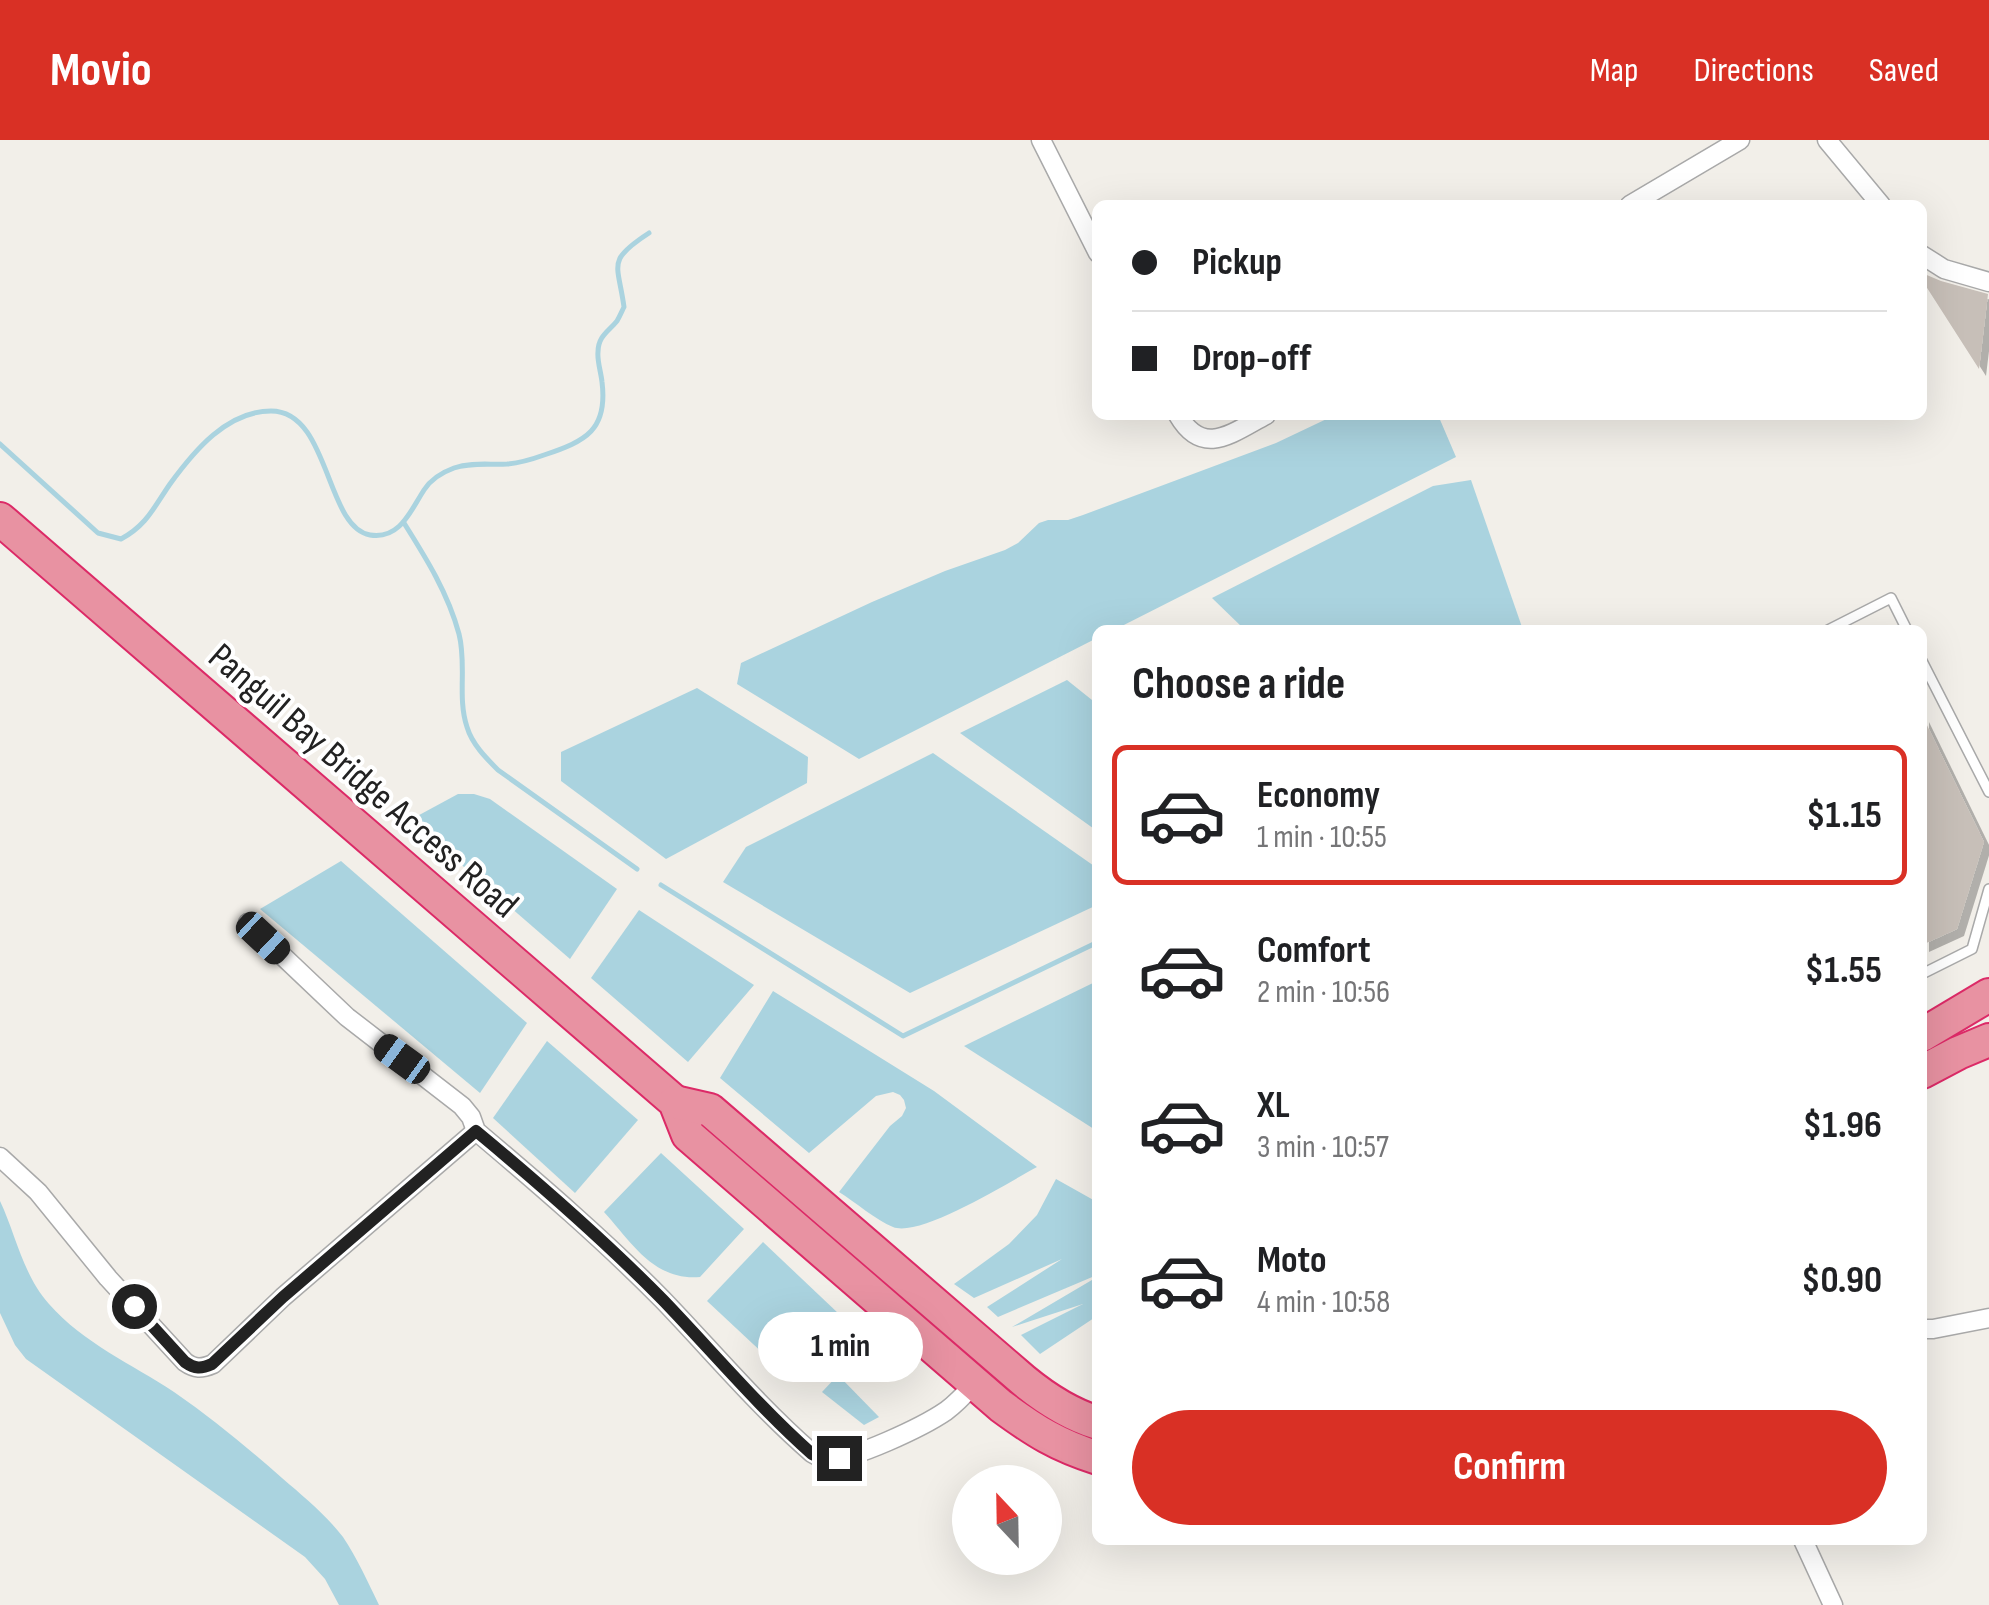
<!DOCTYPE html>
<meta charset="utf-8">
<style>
:root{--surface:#fff;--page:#f6f6f6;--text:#202124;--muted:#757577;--line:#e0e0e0;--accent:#d93025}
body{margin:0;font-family:"Sofia Sans Condensed",sans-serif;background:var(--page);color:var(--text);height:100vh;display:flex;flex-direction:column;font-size:38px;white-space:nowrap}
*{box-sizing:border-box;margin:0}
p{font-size:32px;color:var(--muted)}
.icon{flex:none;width:55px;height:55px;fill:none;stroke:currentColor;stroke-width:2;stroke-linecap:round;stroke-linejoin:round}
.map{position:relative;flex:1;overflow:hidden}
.details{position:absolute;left:1092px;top:485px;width:835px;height:920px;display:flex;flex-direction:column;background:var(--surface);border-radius:15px;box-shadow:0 10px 40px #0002}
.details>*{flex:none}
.top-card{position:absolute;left:1092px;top:60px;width:835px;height:220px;border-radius:15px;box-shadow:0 10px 40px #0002;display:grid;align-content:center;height:220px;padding:0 40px;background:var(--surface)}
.needle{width:65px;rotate:338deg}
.buttons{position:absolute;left:952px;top:1325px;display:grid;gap:20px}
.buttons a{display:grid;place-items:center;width:110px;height:110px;border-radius:50%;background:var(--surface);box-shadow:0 10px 40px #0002;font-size:50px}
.end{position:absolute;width:45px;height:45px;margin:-22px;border:12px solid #222;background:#fff;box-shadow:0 0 0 5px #fff}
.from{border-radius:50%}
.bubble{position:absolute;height:70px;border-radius:35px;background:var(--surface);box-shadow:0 10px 40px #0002;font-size:32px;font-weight:700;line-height:70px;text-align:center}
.car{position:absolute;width:30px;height:60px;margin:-30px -15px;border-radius:12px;box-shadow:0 0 8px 2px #0007;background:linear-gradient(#222 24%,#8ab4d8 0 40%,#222 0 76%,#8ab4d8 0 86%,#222 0)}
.top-card b{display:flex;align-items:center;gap:35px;height:95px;font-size:38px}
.top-card b+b{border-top:2px solid var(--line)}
.top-card i{width:25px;height:25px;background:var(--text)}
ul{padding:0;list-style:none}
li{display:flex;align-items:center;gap:30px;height:140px;margin:0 20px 15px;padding:0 20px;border:5px solid transparent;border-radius:15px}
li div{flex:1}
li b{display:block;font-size:38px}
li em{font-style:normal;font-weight:700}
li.current{border-color:var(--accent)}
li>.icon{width:90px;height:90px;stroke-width:1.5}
h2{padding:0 40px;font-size:45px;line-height:120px}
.cta{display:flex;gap:20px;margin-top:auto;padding:20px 40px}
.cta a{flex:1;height:115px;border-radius:60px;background:var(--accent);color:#fff;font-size:40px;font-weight:700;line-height:115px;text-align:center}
header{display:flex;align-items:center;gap:60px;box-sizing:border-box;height:140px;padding:0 50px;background:var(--accent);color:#fff}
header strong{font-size:48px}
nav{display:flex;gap:55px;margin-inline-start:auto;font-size:35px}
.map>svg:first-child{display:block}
.water{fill:#aad3df}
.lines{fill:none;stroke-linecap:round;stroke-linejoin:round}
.stream{stroke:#aad3df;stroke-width:5}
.building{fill:#c7bfb8;filter:url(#shadow)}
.lane-casing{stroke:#a9a9a9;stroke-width:12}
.street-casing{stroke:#a9a9a9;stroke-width:21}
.highway-casing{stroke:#dc2a67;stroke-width:36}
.lane{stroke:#fff;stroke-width:9}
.street{stroke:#fff;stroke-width:18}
.highway{stroke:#e892a2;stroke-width:32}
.route{stroke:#222;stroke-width:12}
.labels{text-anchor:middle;stroke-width:8;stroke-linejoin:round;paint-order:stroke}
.street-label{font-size:38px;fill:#222;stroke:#fff}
</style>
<header>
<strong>Movio</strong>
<nav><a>Map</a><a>Directions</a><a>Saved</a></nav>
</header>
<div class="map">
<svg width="1989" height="1465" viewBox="0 0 1989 1465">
<defs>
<filter id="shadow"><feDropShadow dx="7" dy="7" stdDeviation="0" flood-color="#0004"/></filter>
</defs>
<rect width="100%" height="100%" fill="#f2efe9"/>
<g class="water">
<path d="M 1335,275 L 1438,275 L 1456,317 L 1114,490 L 1098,490 L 1097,498 L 859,619 L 737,544 L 741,523 L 872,462 L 945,431 L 1005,410 L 1018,403 L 1039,383 L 1048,380 L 1068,380 L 1083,375 L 1276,303 Z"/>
<path d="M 1471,340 L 1523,490 L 1245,490 L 1212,458 L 1433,346 Z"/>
<path d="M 1067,540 L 1097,564 L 1097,691 L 960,593 Z"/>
<path d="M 697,548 L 808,617 L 807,643 L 666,719 L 561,641 L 561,612 Z"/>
<path d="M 933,613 L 1097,728 L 1097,765 L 910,853 L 723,742 L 746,707 Z"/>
<path d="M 458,654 L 474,654 L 490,659 L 617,749 L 570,819 L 410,680 Z"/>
<path d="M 341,721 L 527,883 L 480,953 L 260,769 Z"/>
<path d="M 639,770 L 754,845 L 688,922 L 591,838 Z"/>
<path d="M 1097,841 L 1097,991 L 964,906 Z"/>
<path d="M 773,851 L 934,951 L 1037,1027 C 1009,1042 920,1098 893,1087 C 876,1080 855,1062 839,1052 L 890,986 L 902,976 L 906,968 L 904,960 L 900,955 L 893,952 L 876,956 L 809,1013 L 720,938 Z"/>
<path d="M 547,901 L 638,980 L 575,1053 L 493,978 Z"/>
<path d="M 661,1013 L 744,1089 L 700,1137 C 654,1141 632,1103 604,1072 Z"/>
<path d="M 1056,1039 L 1097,1062 L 1097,1135 L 998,1177 L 987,1167 L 1062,1119 L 974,1158 L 954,1144 L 1009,1104 L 1037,1075 Z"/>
<path d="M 0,1061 C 16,1095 23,1135 49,1164 C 83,1203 132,1224 174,1252 C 212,1278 248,1308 282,1338 C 303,1356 326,1375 343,1397 C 357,1418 368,1442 379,1465 L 339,1465 L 325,1439 L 305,1417 L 26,1219 L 15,1205 L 0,1173 Z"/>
<path d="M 763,1102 L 839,1174 L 784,1233 L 707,1161 Z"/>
<path d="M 1097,1137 L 1097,1176 L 1040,1214 L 1021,1195 L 1083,1164 L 1012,1187 Z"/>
<path d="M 838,1235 L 879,1277 L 864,1285 L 822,1252 Z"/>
</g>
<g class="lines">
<g class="stream">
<path d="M 0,304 L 98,393 L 121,399 C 147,385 154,367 170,344 C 194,311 227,271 271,271 C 330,271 325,387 370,395 C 400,400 411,370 424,350 C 431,339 443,332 454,328 C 471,322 490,325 507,324 C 519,323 533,319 544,315 C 586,301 608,290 602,242 C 601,232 597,221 598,212 C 598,196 609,191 617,181 C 620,176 622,171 624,167 C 618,123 606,121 649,93"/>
<path d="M 404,383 C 426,418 448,453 459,494 C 467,525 457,557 467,587 C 472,604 486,618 498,630 L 637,729"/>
<path d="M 661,745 L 903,896 L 1098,802"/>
</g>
</g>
<g class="building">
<path d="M 1922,133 L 1941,141 L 1988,154 L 1979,229 L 1922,140 Z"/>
<path d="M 1922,575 L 1984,702 L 1957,789 L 1922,805 Z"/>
</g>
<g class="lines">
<g class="lane-casing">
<g id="lane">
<path d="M 1828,490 L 1891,458 L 1907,490"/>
<path d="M 1922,521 L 1989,652"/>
<path d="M 1922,834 L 1972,809 L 1989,749"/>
</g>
</g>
<g class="street-casing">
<g id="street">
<path d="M 1041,0 L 1098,113"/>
<path d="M 1827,0 L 1881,65"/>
<path d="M 1630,65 L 1740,0"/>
<path d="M 1922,115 L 1944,129 L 1989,142"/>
<path d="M 1178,275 C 1203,318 1232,293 1266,275"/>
<path d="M 248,783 L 347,877 L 462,966 L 471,977 L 476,991 C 540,1045 604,1100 663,1160 C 712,1211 758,1266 812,1313 C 817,1316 820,1318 827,1319 C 852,1321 924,1286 946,1271 C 957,1263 966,1253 975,1243"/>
<path d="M 0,1017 L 38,1052 L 108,1138 L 185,1222 C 195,1229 201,1229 213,1224 L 283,1157 L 476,991"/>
<path d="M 1922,1189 L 1933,1189 L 1989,1178"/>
<path d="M 1803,1400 L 1833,1465"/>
</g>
</g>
<g class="highway-casing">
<g id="highway">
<path d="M 0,379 L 675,962 L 688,995 L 1001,1266 C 1035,1291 1057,1305 1098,1318"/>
<path d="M 1922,895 L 1989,855"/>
<path d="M 1922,932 L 1958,913 L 1989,900"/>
<path d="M 675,962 L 710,970 L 1023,1240 C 1046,1259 1069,1274 1098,1283"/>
</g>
</g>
<use href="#lane" class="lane"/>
<use href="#street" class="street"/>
<use href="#highway" class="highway"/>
</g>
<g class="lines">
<path class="route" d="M 134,1166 L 185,1222 C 195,1229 201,1229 212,1224 L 283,1157 L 476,991 C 541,1045 604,1100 663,1160 C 712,1211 758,1266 812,1314 L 823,1319 L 839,1318"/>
</g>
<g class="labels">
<g class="street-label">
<text transform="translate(364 640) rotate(41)" y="13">Panguil Bay Bridge Access Road</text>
</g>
</g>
</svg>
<div class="buttons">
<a><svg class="needle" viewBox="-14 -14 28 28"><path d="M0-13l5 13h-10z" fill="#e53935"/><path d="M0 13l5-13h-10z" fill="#757577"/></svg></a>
</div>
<i class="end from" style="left:134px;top:1166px"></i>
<i class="end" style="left:839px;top:1318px"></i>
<div class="bubble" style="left:758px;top:1172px;width:165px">1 min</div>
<i class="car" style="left:263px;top:798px;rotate:133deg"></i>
<i class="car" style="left:402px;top:919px;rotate:306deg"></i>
<div class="top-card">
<b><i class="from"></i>Pickup</b>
<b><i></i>Drop-off</b>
</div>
<section class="details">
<h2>Choose a ride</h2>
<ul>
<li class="current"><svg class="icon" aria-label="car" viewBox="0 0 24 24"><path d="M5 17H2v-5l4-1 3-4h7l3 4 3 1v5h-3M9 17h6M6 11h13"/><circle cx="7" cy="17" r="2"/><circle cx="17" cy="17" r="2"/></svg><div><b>Economy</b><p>1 min · 10:55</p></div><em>$1.15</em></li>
<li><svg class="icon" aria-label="car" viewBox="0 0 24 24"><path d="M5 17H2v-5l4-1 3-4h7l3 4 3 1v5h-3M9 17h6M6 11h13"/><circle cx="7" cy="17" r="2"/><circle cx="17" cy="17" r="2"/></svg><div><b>Comfort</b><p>2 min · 10:56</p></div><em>$1.55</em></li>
<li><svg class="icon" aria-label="car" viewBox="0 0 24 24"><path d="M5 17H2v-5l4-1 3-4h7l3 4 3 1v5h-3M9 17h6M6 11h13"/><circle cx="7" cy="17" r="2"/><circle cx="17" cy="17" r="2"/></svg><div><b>XL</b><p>3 min · 10:57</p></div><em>$1.96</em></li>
<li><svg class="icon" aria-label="car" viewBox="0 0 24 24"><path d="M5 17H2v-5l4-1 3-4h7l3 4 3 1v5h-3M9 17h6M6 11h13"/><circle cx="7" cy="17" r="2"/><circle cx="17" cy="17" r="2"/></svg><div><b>Moto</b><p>4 min · 10:58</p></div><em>$0.90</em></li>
</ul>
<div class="cta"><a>Confirm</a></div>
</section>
</div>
